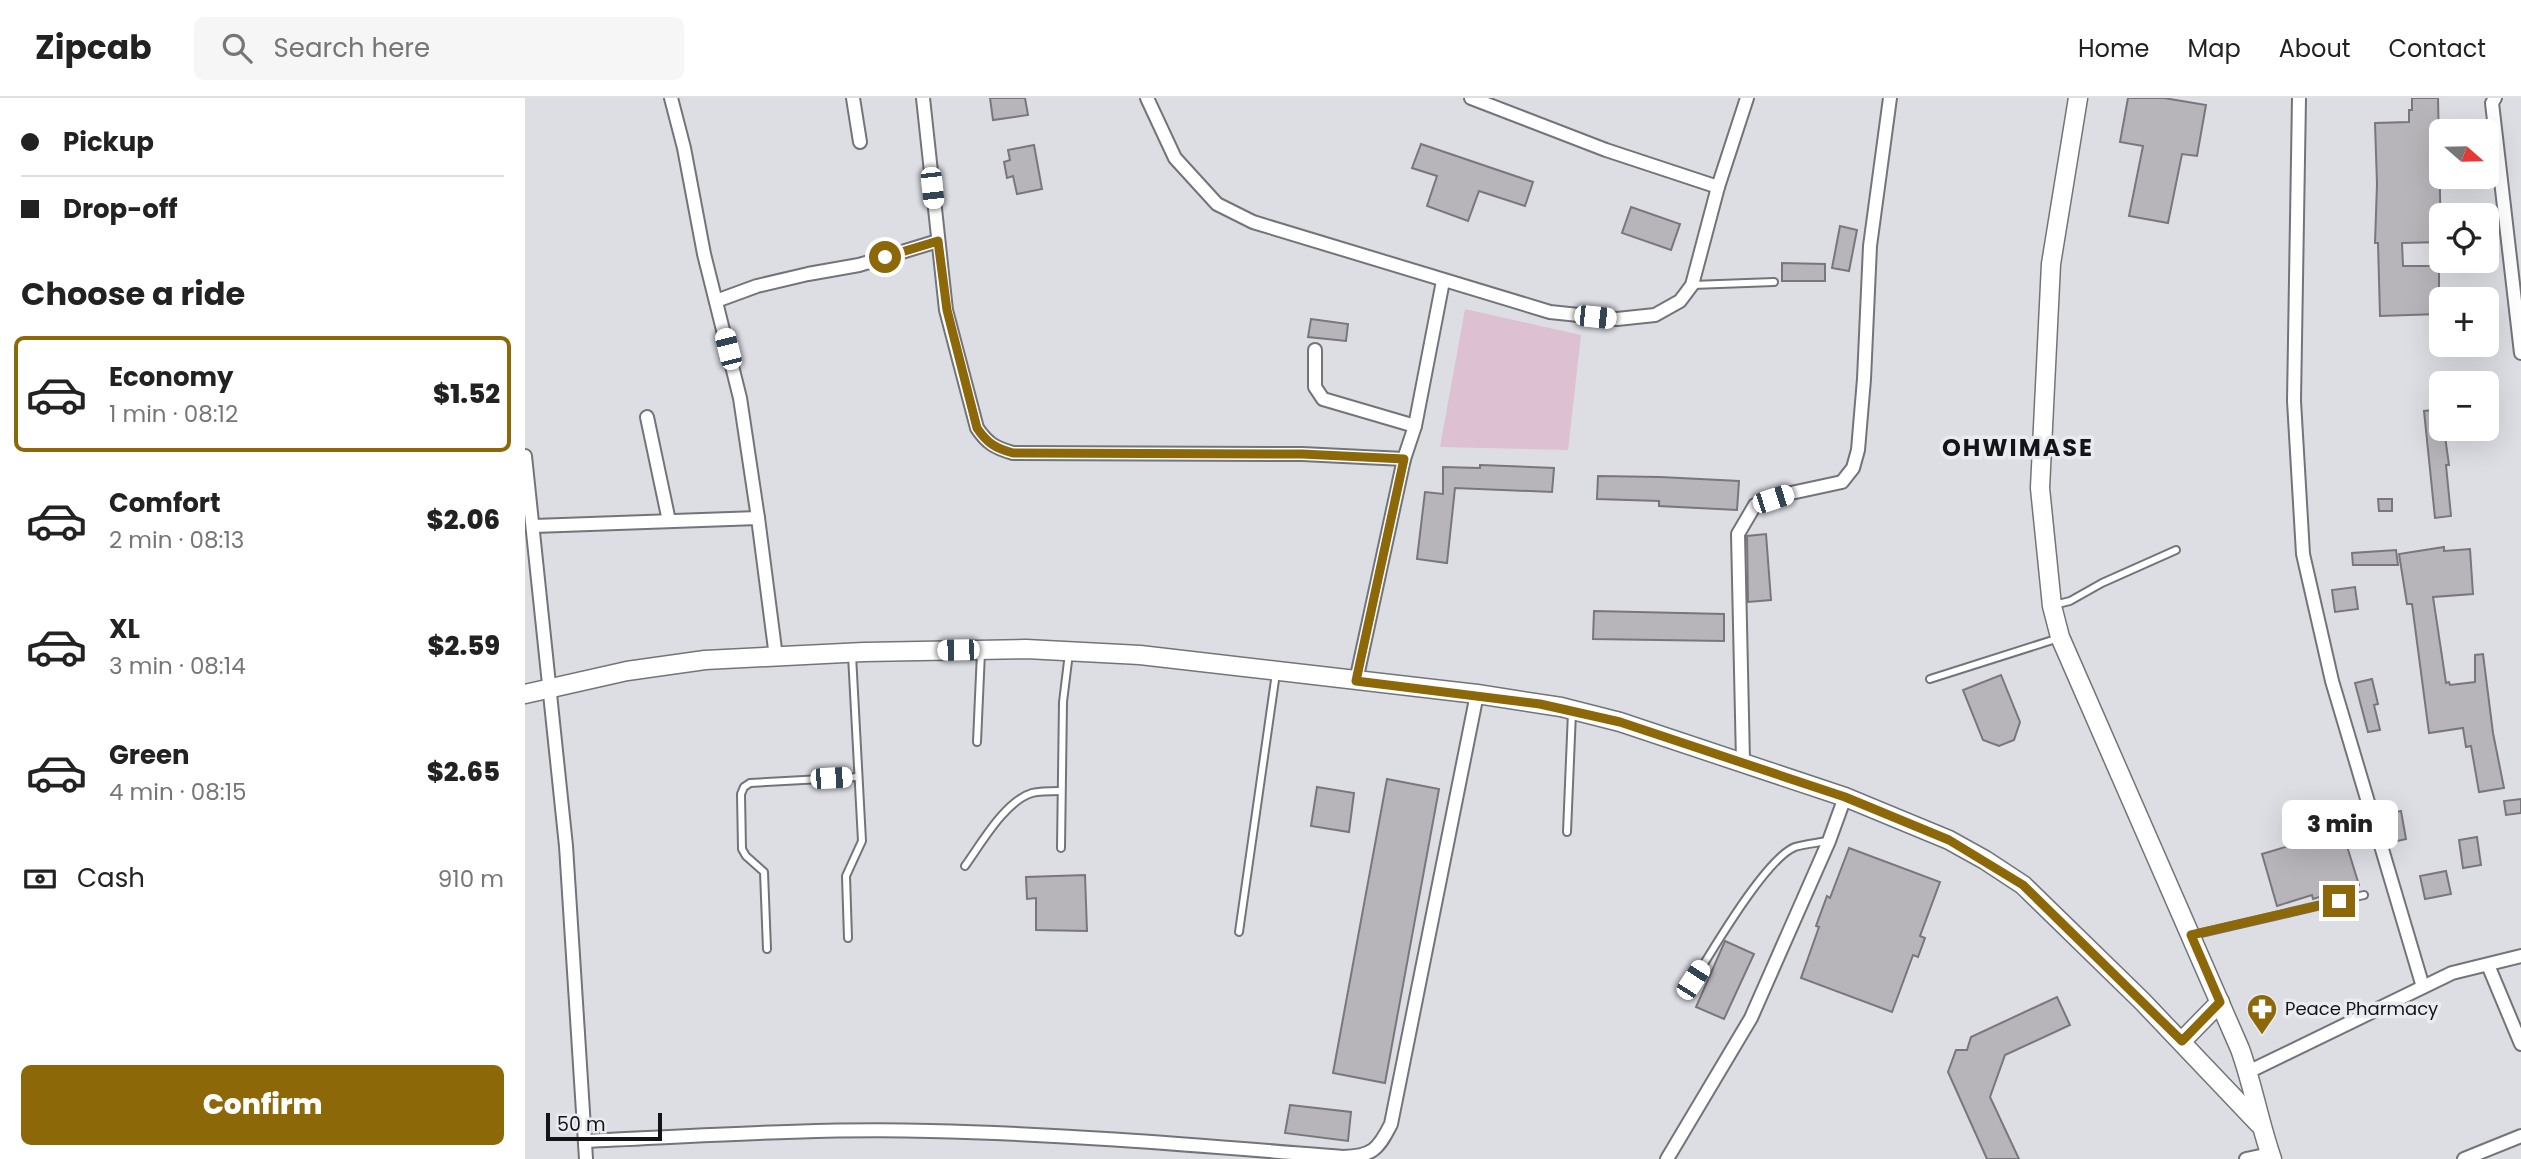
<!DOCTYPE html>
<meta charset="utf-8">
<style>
:root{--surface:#fff;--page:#f6f6f6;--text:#222;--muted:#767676;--line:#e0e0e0;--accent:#8c6809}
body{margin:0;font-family:Poppins,sans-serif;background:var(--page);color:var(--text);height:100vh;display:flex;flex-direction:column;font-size:26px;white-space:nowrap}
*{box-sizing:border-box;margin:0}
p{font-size:23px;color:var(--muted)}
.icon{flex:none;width:38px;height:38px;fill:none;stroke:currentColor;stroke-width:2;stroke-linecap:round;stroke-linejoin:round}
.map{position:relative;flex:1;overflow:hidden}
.panel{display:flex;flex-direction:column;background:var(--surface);width:525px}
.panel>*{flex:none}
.hud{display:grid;align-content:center;height:154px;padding:0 21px;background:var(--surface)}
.needle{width:46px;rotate:110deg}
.controls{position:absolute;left:1904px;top:21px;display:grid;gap:14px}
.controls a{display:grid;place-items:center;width:70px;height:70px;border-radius:10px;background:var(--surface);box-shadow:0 7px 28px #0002;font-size:35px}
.scale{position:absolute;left:21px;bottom:18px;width:116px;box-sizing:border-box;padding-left:7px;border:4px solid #131416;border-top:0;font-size:19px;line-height:24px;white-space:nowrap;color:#131416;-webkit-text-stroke:5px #e9ebf1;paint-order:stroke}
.end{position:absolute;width:32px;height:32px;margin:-16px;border:9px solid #8c6809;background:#fff;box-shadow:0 0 0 4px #fff}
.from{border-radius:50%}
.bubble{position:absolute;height:49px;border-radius:10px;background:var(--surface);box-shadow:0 7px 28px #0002;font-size:23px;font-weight:800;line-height:49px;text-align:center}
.car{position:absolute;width:21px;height:42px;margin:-21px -10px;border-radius:9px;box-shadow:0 0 5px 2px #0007;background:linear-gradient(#fff 24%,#345 0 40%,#fff 0 76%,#345 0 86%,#fff 0)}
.hud b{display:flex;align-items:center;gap:24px;height:66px;font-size:26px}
.hud b+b{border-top:2px solid var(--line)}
.hud i{width:18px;height:18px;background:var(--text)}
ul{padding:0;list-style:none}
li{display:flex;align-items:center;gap:21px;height:116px;margin:0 14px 10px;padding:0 7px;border:4px solid transparent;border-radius:10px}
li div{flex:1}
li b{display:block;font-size:26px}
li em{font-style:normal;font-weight:800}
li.selected{border-color:var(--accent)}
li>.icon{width:63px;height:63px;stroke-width:1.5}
h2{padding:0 21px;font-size:32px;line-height:84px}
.pay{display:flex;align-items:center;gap:18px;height:77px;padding:0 21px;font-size:26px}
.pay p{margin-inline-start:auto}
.cta{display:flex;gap:14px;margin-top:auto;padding:14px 21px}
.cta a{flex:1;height:80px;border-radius:10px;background:var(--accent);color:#fff;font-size:28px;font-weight:800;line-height:80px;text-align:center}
header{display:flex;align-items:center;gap:42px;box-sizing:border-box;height:98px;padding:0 35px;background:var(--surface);border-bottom:2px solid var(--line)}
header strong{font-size:33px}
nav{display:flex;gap:38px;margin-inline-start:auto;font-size:24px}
.search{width:490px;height:63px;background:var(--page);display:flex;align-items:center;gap:18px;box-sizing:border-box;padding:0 24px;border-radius:10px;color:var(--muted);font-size:26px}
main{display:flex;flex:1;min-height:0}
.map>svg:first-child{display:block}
.green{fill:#ddc0d1}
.building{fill:#b7b4ba;stroke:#79767c;stroke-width:2}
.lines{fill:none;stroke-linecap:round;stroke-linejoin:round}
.lane-casing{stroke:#73747a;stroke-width:10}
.street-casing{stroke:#73747a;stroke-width:16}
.secondary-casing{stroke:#73747a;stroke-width:21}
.lane{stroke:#fff;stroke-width:6}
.street{stroke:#fff;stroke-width:12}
.secondary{stroke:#fff;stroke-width:18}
.route{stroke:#8c6809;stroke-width:9}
.labels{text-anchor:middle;stroke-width:7;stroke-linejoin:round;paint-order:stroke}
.poi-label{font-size:18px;fill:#131416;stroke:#e9ebf1;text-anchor:start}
.district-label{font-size:24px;font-weight:bold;letter-spacing:2px;fill:#131416;stroke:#e9ebf1}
</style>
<header>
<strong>Zipcab</strong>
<div class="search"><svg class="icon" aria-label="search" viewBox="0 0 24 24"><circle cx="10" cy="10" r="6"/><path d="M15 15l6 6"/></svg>Search here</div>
<nav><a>Home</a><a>Map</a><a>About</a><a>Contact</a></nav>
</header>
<main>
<section class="panel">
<div class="hud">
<b><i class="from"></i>Pickup</b>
<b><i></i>Drop-off</b>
</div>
<h2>Choose a ride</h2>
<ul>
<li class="selected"><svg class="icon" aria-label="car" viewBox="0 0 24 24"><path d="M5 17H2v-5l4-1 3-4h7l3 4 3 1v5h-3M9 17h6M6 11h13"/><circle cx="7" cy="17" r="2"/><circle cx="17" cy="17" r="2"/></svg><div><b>Economy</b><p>1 min · 08:12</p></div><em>$1.52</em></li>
<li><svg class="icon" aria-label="car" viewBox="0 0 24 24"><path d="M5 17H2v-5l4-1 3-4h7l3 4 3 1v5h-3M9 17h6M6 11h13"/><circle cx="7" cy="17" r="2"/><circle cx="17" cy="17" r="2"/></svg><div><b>Comfort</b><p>2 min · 08:13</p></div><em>$2.06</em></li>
<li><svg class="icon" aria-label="car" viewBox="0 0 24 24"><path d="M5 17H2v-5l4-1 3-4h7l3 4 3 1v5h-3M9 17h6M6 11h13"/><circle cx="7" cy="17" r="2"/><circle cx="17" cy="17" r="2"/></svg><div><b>XL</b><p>3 min · 08:14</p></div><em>$2.59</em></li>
<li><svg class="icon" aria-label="car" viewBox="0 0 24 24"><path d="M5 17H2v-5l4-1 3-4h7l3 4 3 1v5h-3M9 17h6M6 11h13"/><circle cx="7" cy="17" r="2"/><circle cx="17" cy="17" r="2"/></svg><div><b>Green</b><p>4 min · 08:15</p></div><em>$2.65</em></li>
</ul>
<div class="pay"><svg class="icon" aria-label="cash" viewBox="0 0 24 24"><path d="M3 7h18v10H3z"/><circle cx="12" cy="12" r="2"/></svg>Cash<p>910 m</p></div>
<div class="cta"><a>Confirm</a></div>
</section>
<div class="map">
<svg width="1996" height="1061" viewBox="0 0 1996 1061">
<rect width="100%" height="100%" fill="#dcdee4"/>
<path class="green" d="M 940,211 L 1056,237 L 1043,352 L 915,349 Z"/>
<g class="building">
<path d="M 465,0 L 500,0 L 503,17 L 468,22 Z"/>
<path d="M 1603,0 L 1639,0 L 1681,7 L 1672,58 L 1657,56 L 1643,125 L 1604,118 L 1618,48 L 1595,44 Z"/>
<path d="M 1887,0 L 1913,0 L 1916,144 L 1877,145 L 1878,168 L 1914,168 L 1914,216 L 1855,218 L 1853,145 L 1850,145 L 1852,86 L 1850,25 L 1884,24 L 1884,12 L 1887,12 Z"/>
<path d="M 896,46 L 1008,84 L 1000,108 L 954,93 L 943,123 L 902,108 L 912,78 L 887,70 Z"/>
<path d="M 509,47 L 517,91 L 492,96 L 488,78 L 482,80 L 479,64 L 485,62 L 483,52 Z"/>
<path d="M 1106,109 L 1155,126 L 1146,152 L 1097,135 Z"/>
<path d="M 1315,128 L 1332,132 L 1324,173 L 1307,170 Z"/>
<path d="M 1257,165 L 1300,166 L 1300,183 L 1257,183 Z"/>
<path d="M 786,221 L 823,226 L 821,243 L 783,239 Z"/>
<path d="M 1916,311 L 1916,331 L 1919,331 L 1924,367 L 1921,367 L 1926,418 L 1910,420 L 1899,313 Z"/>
<path d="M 955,367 L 1029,370 L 1027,394 L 930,390 L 922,465 L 892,461 L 900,394 L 918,396 L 918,369 L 955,370 Z"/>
<path d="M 1073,378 L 1135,379 L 1214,383 L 1212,412 L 1134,408 L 1134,403 L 1072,401 Z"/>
<path d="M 1853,401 L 1867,401 L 1867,413 L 1854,413 Z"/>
<path d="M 1241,436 L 1246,502 L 1223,504 L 1222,438 Z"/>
<path d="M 1919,449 L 1919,453 L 1945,451 L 1948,496 L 1908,499 L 1921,585 L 1924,584 L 1925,587 L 1950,584 L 1950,557 L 1958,556 L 1968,635 L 1979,690 L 1954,694 L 1946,648 L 1941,649 L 1938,630 L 1904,635 L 1887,506 L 1882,506 L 1874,456 Z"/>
<path d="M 1871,452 L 1873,467 L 1828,467 L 1827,455 Z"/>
<path d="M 1830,489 L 1833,511 L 1810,514 L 1807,492 Z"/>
<path d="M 1069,513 L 1199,516 L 1199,543 L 1068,541 Z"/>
<path d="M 1476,577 L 1495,624 L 1489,642 L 1474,648 L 1458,642 L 1438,592 Z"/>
<path d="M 1847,581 L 1853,606 L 1849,607 L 1855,632 L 1843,634 L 1830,585 Z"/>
<path d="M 862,681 L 914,691 L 860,985 L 808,975 Z"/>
<path d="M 792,689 L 829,695 L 824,734 L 786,728 Z"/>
<path d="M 1996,701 L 1996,715 L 1981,717 L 1979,703 Z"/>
<path d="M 1876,713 L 1881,741 L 1868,744 L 1862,716 Z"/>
<path d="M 1817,732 L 1834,787 L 1788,801 L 1787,797 L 1752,808 L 1737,756 Z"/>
<path d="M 1952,739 L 1956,767 L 1938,770 L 1934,742 Z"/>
<path d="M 1324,750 L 1415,784 L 1395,838 L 1400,840 L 1393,859 L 1388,857 L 1367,914 L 1276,880 L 1294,829 L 1291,828 L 1302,798 L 1305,800 Z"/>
<path d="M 1921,773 L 1926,796 L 1900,801 L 1895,778 Z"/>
<path d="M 560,777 L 562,833 L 511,832 L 511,800 L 502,801 L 501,779 Z"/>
<path d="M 1200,843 L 1229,856 L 1199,921 L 1171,909 Z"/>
<path d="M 1532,899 L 1545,927 L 1480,957 L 1465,999 L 1494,1061 L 1462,1061 L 1423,974 L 1431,952 L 1442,952 L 1446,939 Z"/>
<path d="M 765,1007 L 826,1014 L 823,1043 L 760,1035 Z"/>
</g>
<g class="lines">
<g class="lane-casing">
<g id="lane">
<path d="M 1167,187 L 1249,184"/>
<path d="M 1529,507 L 1545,503 L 1577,485 L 1651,452"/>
<path d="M 1405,581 L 1534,540"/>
<path d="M 452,644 L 456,554"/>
<path d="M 1042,734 L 1047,614"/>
<path d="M 536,750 L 538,604 L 544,555"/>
<path d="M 440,768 C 456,746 480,703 507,695 C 515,693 526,693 535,693"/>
<path d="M 714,834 L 751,575"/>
<path d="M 1668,837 L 1839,797"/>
<path d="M 323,840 L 321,778 L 337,743 L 327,557"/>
<path d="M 242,851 L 239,774 L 221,758 L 217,751 L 216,696 L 219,689 L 225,685 L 333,679"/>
<path d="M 1169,882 C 1187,853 1241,760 1270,749 C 1280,746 1292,745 1302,743"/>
</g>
</g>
<g class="street-casing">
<g id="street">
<path d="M 146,0 L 159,50 L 179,156 L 215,300 L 233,420 L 251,559"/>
<path d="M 328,0 L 335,44"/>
<path d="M 398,0 L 421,212 L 452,330 C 462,345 470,350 488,355 L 777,356 L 879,361"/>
<path d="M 622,0 L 650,60 L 692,106 L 728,124 L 1025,214 L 1092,221 L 1130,217 L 1155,203 L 1167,187 L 1193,89 L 1222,0"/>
<path d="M 946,0 L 1081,52 L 1193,89"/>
<path d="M 1774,0 L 1769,303 L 1778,456 L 1807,583 L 1898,889"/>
<path d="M 1970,0 L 1967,5 L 1996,255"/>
<path d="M 191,203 L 232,188 L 283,176 L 334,167 L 413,143"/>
<path d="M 790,252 L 790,289 L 798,301 L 890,328"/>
<path d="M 122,319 L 144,423"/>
<path d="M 0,358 L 41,748 L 61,1061"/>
<path d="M 9,428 L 233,420"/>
<path d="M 831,583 L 879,361 L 890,328 L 918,183"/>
<path d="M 1218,663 L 1213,436 L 1230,407 L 1266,395 L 1317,384 L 1328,370 L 1333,352 L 1339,281 L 1345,148 L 1365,0"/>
<path d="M 1963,867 L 1996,946"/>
<path d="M 1723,974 L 1927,875 L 1996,858"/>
<path d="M 60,1043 C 175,1038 290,1030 405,1033 C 543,1036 680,1048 818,1059 C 847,1058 853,1052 866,1026 L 952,596"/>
<path d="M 1142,1061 L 1226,920 L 1304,743 L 1320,699"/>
<path d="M 1721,1061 L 1745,1056"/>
<path d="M 1939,1061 L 1996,1038"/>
</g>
</g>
<g class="secondary-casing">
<g id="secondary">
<path d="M 1553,0 L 1526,166 L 1515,390 L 1527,508 L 1535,539 L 1715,951 C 1728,987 1734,1024 1747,1061"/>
<path d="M 0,596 L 102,573 L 180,562 L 339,554 L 501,551 L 615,557 L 952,596 L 1036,609 L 1095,624 L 1320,699 L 1424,742 L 1460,762 L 1498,787 L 1617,903 L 1734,1026"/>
<path d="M 1657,943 L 1695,904"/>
</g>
</g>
<use href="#lane" class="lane"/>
<use href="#street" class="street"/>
<use href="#secondary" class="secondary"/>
</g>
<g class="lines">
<path class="route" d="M 360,159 L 413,143 L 422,212 L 452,330 C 462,345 470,350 488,355 L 777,356 L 879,361 L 831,583 L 1015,606 L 1095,624 L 1320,699 L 1424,742 L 1498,787 L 1657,943 L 1695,904 L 1666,837 L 1814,803"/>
</g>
<defs>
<g id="pharmacy-pin" transform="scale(1.575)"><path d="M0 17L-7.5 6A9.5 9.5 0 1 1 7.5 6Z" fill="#8c6809" stroke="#e9ebf1"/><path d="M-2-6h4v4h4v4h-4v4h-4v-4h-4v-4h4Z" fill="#fff"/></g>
</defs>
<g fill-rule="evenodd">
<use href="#pharmacy-pin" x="1737" y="911"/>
</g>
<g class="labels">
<g class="poi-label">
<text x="1760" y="917">Peace Pharmacy</text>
</g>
<g class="district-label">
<text x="1493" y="358">OHWIMASE</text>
</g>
</g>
</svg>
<div class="controls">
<a><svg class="needle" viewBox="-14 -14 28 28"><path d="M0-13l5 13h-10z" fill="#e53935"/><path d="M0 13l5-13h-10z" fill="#767676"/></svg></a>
<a><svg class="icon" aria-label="locate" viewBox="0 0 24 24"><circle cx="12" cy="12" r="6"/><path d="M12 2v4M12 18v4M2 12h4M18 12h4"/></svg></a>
<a>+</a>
<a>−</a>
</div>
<div class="scale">50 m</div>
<i class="end from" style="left:360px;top:159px"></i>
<i class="end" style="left:1814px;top:803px"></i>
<div class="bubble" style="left:1757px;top:702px;width:116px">3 min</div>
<i class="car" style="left:407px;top:90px;rotate:174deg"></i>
<i class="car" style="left:1070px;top:219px;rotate:96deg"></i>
<i class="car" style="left:203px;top:251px;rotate:346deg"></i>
<i class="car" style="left:1248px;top:401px;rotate:72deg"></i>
<i class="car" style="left:433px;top:552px;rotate:269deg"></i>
<i class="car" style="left:306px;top:680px;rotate:87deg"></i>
<i class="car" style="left:1168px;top:882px;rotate:33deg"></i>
</div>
</main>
